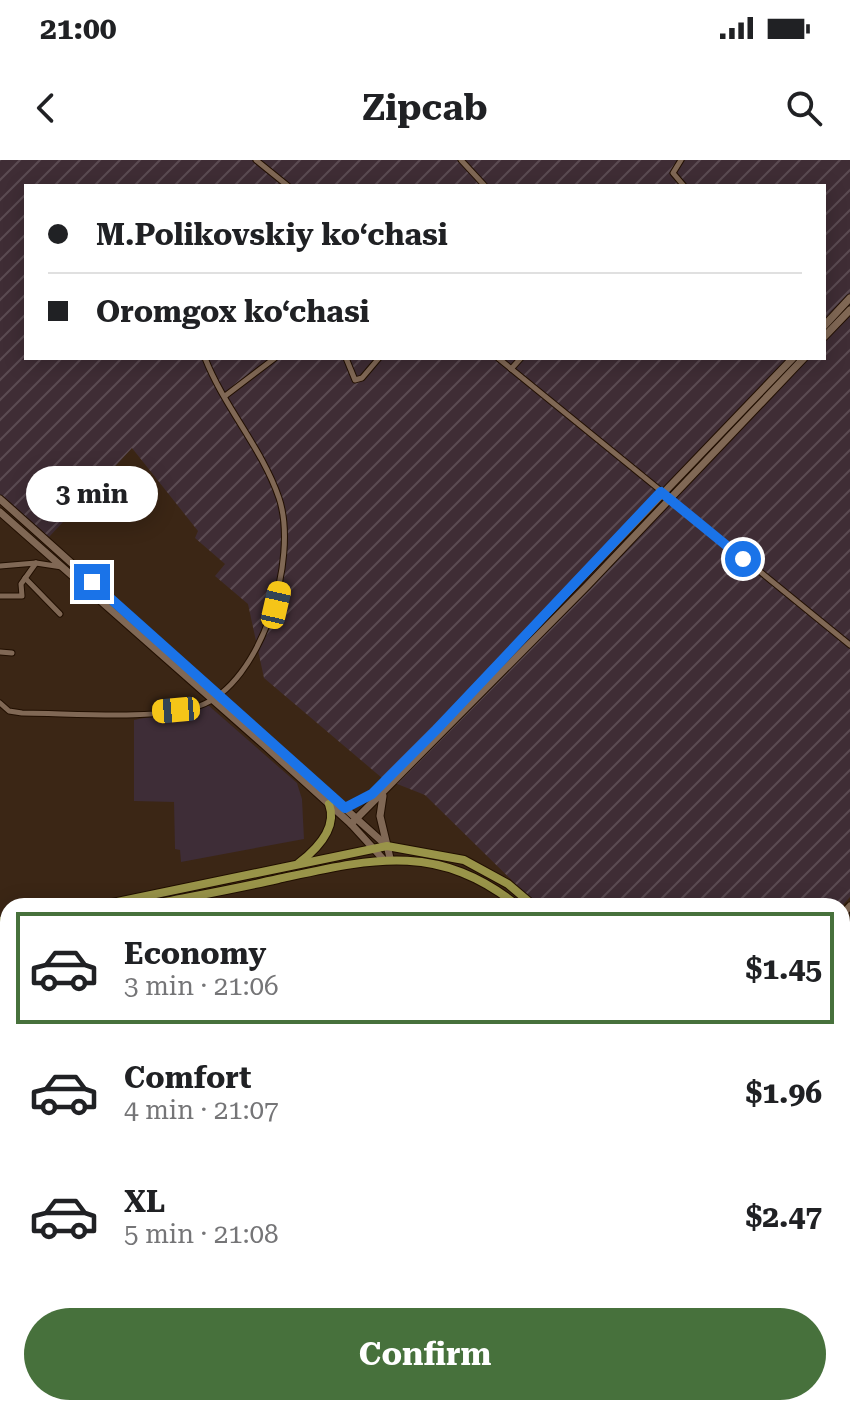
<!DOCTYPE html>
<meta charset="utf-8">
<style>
:root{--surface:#fff;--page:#f6f6f6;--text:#202124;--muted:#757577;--line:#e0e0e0;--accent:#47713c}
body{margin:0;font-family:"Roboto Serif",serif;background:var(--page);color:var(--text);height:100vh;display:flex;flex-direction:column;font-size:30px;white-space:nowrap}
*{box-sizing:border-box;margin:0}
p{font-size:26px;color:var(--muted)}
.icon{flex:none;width:44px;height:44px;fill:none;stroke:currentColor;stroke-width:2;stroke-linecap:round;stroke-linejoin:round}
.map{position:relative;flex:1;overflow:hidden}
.panel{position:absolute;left:0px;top:738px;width:850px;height:518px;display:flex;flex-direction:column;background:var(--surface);border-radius:24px 24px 0 0;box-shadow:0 4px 20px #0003}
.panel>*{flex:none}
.banner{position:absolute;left:24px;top:24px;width:802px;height:176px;border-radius:0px;box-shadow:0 4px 20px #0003;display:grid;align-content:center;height:176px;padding:0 24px;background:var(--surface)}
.end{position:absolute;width:36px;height:36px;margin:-18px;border:10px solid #1a73e8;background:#fff;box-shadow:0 0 0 4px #fff}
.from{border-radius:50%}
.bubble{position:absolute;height:56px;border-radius:28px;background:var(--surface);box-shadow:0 4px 20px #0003;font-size:26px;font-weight:700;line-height:56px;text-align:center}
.car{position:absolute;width:24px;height:48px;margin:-24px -12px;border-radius:10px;box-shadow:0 0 6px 2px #0007;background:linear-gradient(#f5c518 24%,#345 0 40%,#f5c518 0 76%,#345 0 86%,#f5c518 0)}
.banner b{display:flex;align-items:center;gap:28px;height:76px;font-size:30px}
.banner b+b{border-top:2px solid var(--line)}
.banner i{width:20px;height:20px;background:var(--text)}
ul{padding:14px 0 0;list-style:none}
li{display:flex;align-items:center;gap:24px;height:112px;margin:0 16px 12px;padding:0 8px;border:4px solid transparent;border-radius:0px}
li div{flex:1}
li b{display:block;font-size:30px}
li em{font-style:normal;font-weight:700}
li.on{border-color:var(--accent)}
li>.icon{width:72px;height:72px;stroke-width:1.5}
.primary-button{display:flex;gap:16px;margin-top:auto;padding:16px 24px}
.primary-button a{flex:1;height:92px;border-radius:48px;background:var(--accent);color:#fff;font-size:32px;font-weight:700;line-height:92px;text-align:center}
.status{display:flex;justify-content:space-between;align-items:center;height:56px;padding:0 40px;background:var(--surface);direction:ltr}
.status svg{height:22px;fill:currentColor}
header{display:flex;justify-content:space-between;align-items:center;height:104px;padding:0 24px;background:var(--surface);font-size:36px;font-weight:700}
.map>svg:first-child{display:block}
.commercial{fill:#3e2d37}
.industrial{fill:url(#industrial-furrows);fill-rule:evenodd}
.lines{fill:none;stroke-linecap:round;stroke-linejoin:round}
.canal{stroke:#225074;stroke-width:5}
.street-casing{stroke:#210f01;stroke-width:7}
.secondary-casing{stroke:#210f01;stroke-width:9}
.primary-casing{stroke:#210f01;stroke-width:10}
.street{stroke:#806855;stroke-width:5}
.secondary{stroke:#806855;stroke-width:7}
.primary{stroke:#999449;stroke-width:8}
.rail-casing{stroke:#c1b1a4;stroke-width:5}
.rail{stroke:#1b120a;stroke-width:2;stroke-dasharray:6;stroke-linecap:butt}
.route{stroke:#1a73e8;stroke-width:10}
</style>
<div class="status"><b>21:00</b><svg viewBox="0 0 49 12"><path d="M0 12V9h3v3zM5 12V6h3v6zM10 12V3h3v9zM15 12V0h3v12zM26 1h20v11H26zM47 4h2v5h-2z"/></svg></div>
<header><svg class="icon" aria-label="back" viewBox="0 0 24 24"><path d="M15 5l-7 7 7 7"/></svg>Zipcab<svg class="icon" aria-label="search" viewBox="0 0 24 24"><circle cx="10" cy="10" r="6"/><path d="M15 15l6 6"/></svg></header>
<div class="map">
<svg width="850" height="1255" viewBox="0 0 850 1255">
<defs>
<pattern id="industrial-furrows" width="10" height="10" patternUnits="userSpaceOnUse" patternTransform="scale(2)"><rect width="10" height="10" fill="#3f2d35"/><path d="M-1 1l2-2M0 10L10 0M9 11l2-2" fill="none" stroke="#5b4b52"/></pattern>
</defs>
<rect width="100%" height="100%" fill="#3b2615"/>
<path class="commercial" d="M 208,545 L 297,623 L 302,639 L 304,679 L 181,702 L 180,690 L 175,689 L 174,642 L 134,641 L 134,560 Z"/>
<path class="industrial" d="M 0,0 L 850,0 L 850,737 L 842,746 L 538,746 L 425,635 L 382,618 L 264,518 L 248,444 L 215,416 L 225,404 L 195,378 L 198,371 L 132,288 L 49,377 L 0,335 ZM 26,26 L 824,26 L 824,198 L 26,198 Z"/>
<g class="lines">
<g class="canal">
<path d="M 842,1037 L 850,1027"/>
<path d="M 420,1255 L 428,1248"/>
</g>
<g class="street-casing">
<g id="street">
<path d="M 256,0 L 288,26"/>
<path d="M 461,0 L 485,26"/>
<path d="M 681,0 L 673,13 L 684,26"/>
<path d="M 346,198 L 355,220 L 362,218 L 379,198"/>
<path d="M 498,198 L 850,485"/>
<path d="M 511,209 L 521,198"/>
<path d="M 225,236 L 275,198"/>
<path d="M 0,406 L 36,403 L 62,407"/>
<path d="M 25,418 L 60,454"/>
<path d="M 0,436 L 22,436 L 21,424 L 36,403"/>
<path d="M 0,492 L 12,493"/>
<path d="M 0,543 L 9,551 L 22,553 C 70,553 154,561 199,546 C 262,524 299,398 279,338 C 262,288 224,247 205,198"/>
<path d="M 842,777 L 850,768"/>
<path d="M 842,800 L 850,807"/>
<path d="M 842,882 L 850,878"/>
<path d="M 842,897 L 850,916"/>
<path d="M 0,996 L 8,1000"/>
<path d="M 0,1036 L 8,1018"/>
<path d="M 0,1057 L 8,1061"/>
<path d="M 0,1109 L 8,1118"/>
<path d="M 842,1127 L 850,1118"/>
<path d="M 842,1179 L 850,1199"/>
<path d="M 0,1237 L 13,1255"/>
<path d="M 67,1248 L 73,1255"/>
<path d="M 139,1248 L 145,1255"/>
<path d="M 199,1248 L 209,1255"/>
<path d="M 254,1248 L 263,1255"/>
<path d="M 306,1248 L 308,1255"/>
<path d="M 93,1255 L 101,1250"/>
<path d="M 221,1255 L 224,1248"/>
<path d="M 341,1255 L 354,1248"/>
</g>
</g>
<g class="secondary-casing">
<g id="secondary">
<path d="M 824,166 L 850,138"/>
<path d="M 824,177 L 850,150"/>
<path d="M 0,339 L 387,686"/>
<path d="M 0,352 L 264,585 L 351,664 L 383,699"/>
<path d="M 383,636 L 380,656 L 390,698"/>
<path d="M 345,648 L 372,634 L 436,570 L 793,198"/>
<path d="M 351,664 L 587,426 L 804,198"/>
<path d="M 842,755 L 850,746"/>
<path d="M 842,979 L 850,974"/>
<path d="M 842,1060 L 850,1049"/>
<path d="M 444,1255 L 452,1248"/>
</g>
</g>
<g class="primary-casing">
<g id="primary">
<path d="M 299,703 C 317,689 338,668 329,644"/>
<path d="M 98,746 L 387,686 L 464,700 L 508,724 L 534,746"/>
<path d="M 145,746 C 189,737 234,729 278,719 C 371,699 437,681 518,746"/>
<path d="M 0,761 L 8,760"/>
<path d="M 0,770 L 8,769"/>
<path d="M 842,1223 L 850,1249"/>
<path d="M 813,1255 L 818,1248"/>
</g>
</g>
<use href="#street" class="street"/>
<use href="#secondary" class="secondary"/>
<use href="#primary" class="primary"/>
<g class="rail-casing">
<g id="rail">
<path d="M 842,1116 L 850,1105"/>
<path d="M 695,1255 L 708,1248"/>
<path d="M 722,1255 L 731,1248"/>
</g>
</g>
<use href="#rail" class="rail"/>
</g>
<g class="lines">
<path class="route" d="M 92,422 L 345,648 L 372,634 L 436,570 L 661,332 L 743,399"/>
</g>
</svg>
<i class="end from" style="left:743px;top:399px"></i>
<i class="end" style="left:92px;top:422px"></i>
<div class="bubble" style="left:26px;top:306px;width:132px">3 min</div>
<i class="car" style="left:276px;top:445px;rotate:13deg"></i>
<i class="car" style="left:176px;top:550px;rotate:265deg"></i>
<div class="banner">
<b><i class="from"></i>M.Polikovskiy koʻchasi</b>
<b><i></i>Oromgox ko‘chasi</b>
</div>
<section class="panel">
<ul>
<li class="on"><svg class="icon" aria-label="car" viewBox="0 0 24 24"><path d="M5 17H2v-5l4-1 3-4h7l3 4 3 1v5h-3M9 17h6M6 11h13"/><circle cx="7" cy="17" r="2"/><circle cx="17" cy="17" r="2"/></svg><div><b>Economy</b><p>3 min · 21:06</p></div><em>$1.45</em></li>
<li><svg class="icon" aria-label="car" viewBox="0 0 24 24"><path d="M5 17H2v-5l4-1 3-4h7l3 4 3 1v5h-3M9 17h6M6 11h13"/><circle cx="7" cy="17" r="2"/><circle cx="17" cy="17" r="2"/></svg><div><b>Comfort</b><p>4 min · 21:07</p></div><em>$1.96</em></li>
<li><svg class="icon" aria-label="car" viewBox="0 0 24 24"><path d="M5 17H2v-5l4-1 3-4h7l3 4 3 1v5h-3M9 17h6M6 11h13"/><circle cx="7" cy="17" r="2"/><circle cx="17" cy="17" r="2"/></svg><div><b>XL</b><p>5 min · 21:08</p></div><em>$2.47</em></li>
</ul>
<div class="primary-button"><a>Confirm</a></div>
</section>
</div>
